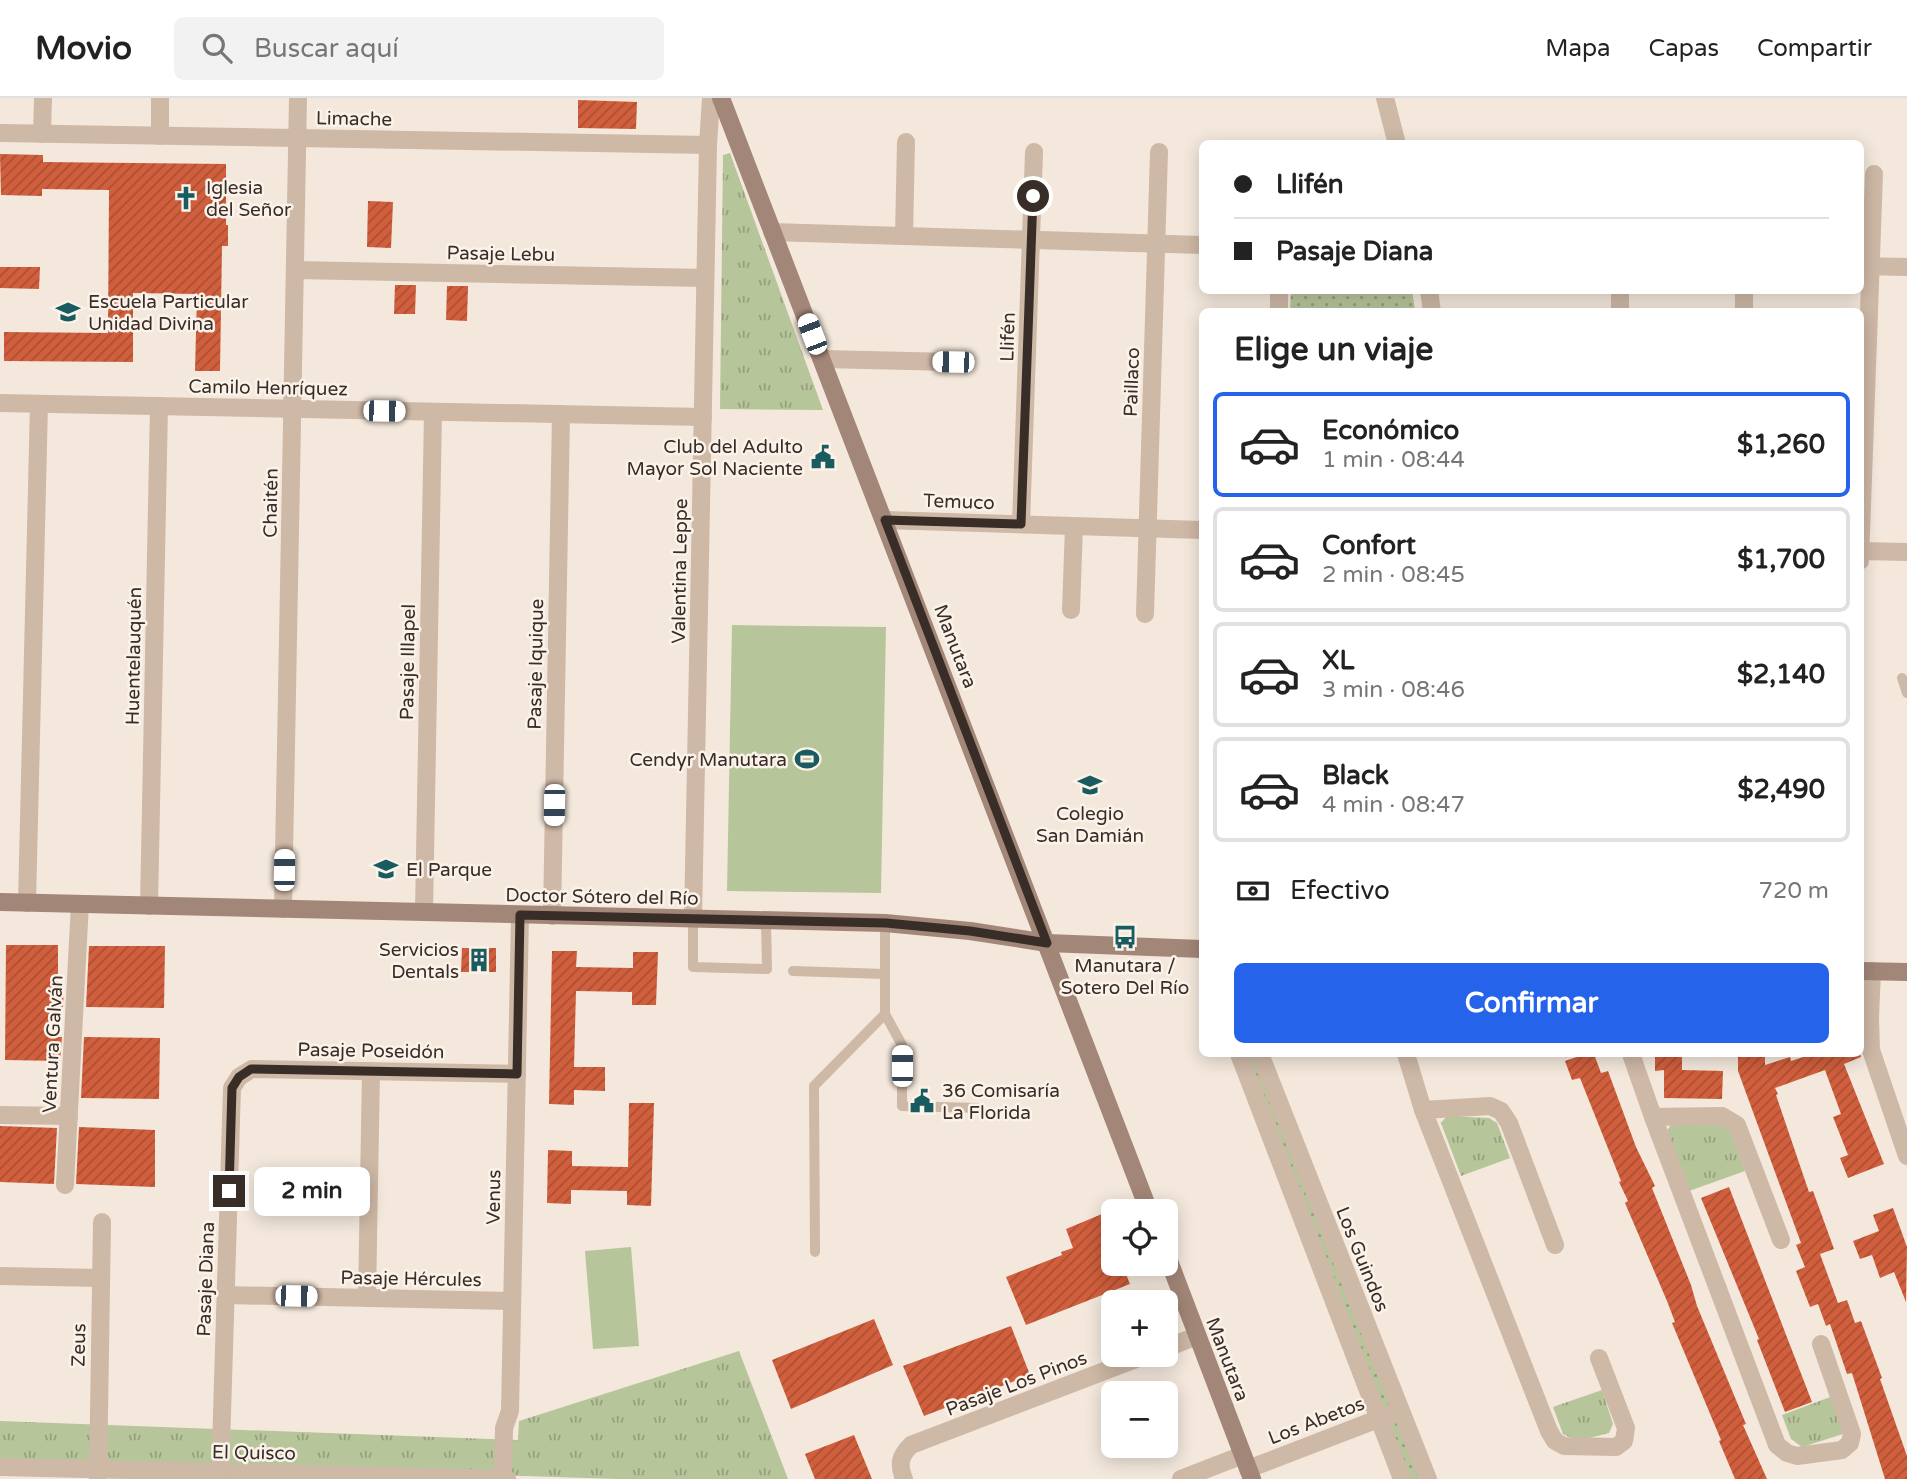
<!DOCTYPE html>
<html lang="es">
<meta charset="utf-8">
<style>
:root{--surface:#fff;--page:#f2f2f2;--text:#222;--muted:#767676;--line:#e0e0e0;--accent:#2563eb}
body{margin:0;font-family:"Varela Round",sans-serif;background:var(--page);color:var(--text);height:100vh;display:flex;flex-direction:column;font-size:26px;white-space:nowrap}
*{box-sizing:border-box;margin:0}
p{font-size:23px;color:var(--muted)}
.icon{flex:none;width:38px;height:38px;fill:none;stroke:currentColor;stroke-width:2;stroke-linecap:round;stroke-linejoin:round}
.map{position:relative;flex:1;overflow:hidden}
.details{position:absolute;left:1199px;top:210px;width:665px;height:749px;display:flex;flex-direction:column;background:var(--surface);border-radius:10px;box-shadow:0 4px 18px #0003}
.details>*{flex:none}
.banner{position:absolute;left:1199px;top:42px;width:665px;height:154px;border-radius:10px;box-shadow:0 4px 18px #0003;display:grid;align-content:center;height:154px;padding:0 35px;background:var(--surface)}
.tools{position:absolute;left:1101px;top:1101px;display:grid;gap:14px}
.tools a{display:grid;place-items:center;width:77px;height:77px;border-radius:10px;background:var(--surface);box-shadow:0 4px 18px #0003;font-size:35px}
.end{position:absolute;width:32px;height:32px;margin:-16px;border:9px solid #392d28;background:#fff;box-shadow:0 0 0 4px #fff}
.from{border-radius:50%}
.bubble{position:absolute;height:49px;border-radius:10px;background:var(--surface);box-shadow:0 4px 18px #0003;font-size:23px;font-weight:700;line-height:49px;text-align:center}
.car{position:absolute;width:21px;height:42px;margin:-21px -10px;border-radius:9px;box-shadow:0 0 5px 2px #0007;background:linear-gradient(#fff 24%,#345 0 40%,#fff 0 76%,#345 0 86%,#fff 0)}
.banner b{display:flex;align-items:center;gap:24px;height:66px;font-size:26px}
.banner b+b{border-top:2px solid var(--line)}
.banner i{width:18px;height:18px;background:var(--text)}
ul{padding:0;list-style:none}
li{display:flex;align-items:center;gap:21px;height:105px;margin:0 14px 10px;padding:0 21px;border:4px solid var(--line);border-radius:10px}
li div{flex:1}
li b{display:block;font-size:26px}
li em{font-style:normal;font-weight:700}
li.active{border-color:var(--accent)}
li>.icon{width:63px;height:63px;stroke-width:1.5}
h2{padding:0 35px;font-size:32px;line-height:84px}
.pay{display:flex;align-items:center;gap:18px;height:77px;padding:0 35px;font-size:26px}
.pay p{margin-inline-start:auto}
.primary-button{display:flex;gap:14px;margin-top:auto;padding:14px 35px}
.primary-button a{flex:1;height:80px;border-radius:10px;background:var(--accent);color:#fff;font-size:28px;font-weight:700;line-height:80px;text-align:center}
header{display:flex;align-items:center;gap:42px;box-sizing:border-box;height:98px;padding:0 35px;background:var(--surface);border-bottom:2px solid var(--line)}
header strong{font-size:33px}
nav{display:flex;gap:38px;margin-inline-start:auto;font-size:24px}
.search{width:490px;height:63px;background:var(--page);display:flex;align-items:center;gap:18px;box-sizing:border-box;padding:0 24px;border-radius:10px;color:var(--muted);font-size:26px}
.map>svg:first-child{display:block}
.grass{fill:url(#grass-dots)}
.park{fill:url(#park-tufts)}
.pitch{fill:#b7c59a}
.building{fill:url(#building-hatch)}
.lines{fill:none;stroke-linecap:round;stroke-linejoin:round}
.lane{stroke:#ceb8a6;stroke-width:10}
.street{stroke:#ceb8a6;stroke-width:18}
.secondary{stroke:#a28677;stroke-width:18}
.route{stroke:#392d28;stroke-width:9}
.labels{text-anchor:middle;stroke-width:5;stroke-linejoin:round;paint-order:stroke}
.street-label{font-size:19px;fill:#392d28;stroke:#fbf3e9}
.poi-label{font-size:19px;fill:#392d28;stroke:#fbf3e9;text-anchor:start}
</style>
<header>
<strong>Movio</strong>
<div class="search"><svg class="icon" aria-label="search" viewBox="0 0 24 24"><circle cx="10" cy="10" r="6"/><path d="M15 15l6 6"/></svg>Buscar aquí</div>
<nav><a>Mapa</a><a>Capas</a><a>Compartir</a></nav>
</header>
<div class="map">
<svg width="1907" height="1381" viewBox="0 0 1907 1381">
<defs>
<pattern id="grass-dots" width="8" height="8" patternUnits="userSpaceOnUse" patternTransform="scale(1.75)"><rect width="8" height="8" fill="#b7c59a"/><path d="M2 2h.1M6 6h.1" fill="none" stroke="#96a07e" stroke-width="1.8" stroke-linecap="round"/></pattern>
<pattern id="park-tufts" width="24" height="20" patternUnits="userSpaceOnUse" patternTransform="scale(1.75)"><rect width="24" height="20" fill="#b7c59a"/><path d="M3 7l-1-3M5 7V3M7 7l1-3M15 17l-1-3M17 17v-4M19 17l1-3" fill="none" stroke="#96a07e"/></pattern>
<pattern id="building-hatch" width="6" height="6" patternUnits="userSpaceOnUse" patternTransform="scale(1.75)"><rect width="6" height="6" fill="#d15f3d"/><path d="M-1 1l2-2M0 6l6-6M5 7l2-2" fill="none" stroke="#ab4f33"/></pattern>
</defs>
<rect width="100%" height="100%" fill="#f4e8dc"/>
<g class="grass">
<path d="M 1412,192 L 1415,213 L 1290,212 L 1291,193 Z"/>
<path d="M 1244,956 L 1257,956 L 1425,1381 L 1404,1381 Z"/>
</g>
<g class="park">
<path d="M 730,55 L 823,312 L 720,311 L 723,57 Z"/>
<path d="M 1447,1018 L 1489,1020 L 1497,1025 L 1510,1060 L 1461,1078 L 1441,1025 Z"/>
<path d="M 1673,1025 L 1719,1025 L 1729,1029 L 1745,1073 L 1689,1093 L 1667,1032 Z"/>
<path d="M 739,1253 L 788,1381 L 618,1381 L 0,1362 L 0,1323 L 518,1342 L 519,1323 Z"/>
<path d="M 1602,1292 L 1613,1326 L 1609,1335 L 1577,1343 L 1563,1336 L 1553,1309 Z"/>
<path d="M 1833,1298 L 1843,1336 L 1802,1349 L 1791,1341 L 1782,1317 Z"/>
</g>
<g class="pitch">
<path d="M 732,527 L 886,529 L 881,795 L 727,793 Z"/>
<path d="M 631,1149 L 639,1248 L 593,1251 L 585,1153 Z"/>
</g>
<g class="building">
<path d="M 578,2 L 637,4 L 636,31 L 578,30 Z"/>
<path d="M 0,56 L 43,57 L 43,64 L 226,66 L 226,127 L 228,127 L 228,148 L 222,148 L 220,273 L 195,273 L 197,196 L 133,195 L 133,264 L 4,263 L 4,234 L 108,235 L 109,92 L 42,91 L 42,98 L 1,97 Z"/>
<path d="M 368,103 L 393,104 L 391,150 L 367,149 Z"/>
<path d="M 0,169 L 40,169 L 39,191 L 0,190 Z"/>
<path d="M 395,187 L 416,187 L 415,216 L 394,216 Z"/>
<path d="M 447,188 L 468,188 L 467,223 L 446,222 Z"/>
<path d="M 6,847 L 58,847 L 58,884 L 64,884 L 63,909 L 58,909 L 57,939 L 62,939 L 60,963 L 5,962 Z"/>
<path d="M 89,848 L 165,848 L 164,910 L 86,909 Z"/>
<path d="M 462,850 L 496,850 L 496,874 L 461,874 Z"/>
<path d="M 552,853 L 577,853 L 576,869 L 633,870 L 633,854 L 658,854 L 656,907 L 632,907 L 632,894 L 576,893 L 574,969 L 605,969 L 605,993 L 574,992 L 574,1007 L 549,1006 Z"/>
<path d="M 84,939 L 160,940 L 159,1001 L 81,1000 Z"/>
<path d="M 1585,956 L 1594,956 L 1601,975 L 1608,973 L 1636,1049 L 1655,1088 L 1652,1090 L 1691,1187 L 1697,1208 L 1746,1326 L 1743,1327 L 1767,1381 L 1735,1381 L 1719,1343 L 1721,1342 L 1672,1225 L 1675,1224 L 1667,1203 L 1625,1105 L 1628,1103 L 1619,1084 L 1621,1083 L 1580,980 L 1572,982 L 1565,963 Z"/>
<path d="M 1655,956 L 1682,956 L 1682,972 L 1723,973 L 1722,1001 L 1664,1000 L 1664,972 L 1655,973 Z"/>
<path d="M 1813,956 L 1860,956 L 1861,959 L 1844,966 L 1884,1066 L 1848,1080 L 1840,1060 L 1848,1057 L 1833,1019 L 1841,1016 L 1825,972 L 1775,990 L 1778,996 L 1776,997 L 1809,1094 L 1813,1093 L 1834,1151 L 1820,1156 L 1838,1205 L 1847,1202 L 1855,1225 L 1861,1223 L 1882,1280 L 1880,1281 L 1907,1358 L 1907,1381 L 1885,1381 L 1852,1275 L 1847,1276 L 1830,1226 L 1826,1228 L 1818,1206 L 1810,1209 L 1796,1173 L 1805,1169 L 1796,1147 L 1801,1145 L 1738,973 L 1738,957 L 1765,957 L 1765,967 L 1790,959 L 1791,963 Z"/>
<path d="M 629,1005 L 654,1005 L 651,1108 L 627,1107 L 627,1093 L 571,1092 L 571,1106 L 547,1105 L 548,1052 L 572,1053 L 572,1068 L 628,1069 Z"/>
<path d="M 0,1028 L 57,1030 L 54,1086 L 0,1084 Z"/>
<path d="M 79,1029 L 155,1032 L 155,1089 L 76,1086 Z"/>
<path d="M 1729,1089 L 1812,1304 L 1785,1314 L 1757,1242 L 1759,1241 L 1701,1100 Z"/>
<path d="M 1893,1110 L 1907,1149 L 1906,1204 L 1894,1174 L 1880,1180 L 1872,1157 L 1860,1161 L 1853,1143 L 1879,1133 L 1873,1117 Z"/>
<path d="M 1102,1116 L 1113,1144 L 1113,1166 L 1122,1166 L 1130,1186 L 1026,1227 L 1006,1179 L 1062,1157 L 1061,1154 L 1073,1150 L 1066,1131 Z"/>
<path d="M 874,1221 L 893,1267 L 791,1311 L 772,1262 Z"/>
<path d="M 1011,1228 L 1030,1277 L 924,1318 L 903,1268 Z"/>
<path d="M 854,1337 L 872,1381 L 815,1381 L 805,1356 Z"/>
</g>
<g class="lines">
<g class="lane">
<path d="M 1902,580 L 1907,595"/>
<path d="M 693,821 L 693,869 L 767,871 L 766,823"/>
<path d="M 793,873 L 885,876"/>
<path d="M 885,916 L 902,947 L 902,1008 L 977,1010"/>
<path d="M 815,1154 L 814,988 L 885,916 L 885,825"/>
</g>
<g class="street">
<path d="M 1385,0 L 1397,46"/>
<path d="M 0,35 L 708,47"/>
<path d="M 42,36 L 43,0"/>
<path d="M 160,38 L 160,0"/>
<path d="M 772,134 L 1202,147"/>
<path d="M 904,138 L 906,44"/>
<path d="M 1860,168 L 1907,169"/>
<path d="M 295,172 L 705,180"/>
<path d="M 1429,192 L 1432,214"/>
<path d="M 1279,214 L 1279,192"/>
<path d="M 1620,214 L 1620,192"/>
<path d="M 1744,214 L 1744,192"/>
<path d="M 822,261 L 953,264"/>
<path d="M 0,305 L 703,319"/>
<path d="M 885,422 L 1202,432"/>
<path d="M 1021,426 L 1034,54"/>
<path d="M 1860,453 L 1907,454"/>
<path d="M 1860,463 L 1874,76"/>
<path d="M 1071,512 L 1074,428"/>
<path d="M 1145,516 L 1159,54"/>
<path d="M 27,805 L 39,306"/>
<path d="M 149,808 L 159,308"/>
<path d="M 283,811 L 298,0"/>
<path d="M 424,814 L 433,314"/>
<path d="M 552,818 L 561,316"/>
<path d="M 693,821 L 708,47 L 711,0"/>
<path d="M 1872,873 L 1870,920 L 1871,952 L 1907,1058"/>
<path d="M 1239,956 L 1402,1381"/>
<path d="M 1260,956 L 1428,1381"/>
<path d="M 1406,956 L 1423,1012 L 1549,1333 L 1555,1343 L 1564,1348 L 1616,1349 L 1624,1343 L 1626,1330 L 1599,1260"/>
<path d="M 1631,956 L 1653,1019 L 1777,1347 L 1787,1355 L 1797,1358 L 1842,1352 L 1850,1345 L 1852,1336 L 1821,1246"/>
<path d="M 1423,1012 L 1490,1008 L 1501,1013 L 1509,1025 L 1555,1147"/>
<path d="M 0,1017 L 69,1018"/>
<path d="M 1653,1019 L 1722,1018 L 1737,1027 L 1781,1142"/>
<path d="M 65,1087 L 80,806"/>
<path d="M 0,1178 L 101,1180"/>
<path d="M 226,1197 L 512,1203"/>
<path d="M 367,1200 L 371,973"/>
<path d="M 1166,1250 L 1197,1238"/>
<path d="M 0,1369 L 507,1381"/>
<path d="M 1248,1371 L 1391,1316"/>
<path d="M 98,1381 L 102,1124"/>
<path d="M 220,1381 L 232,990 L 239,979 L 252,971 L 517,976"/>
<path d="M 503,1381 L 504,1330 L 510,1313 L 520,817"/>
<path d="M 904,1381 C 898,1366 900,1358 911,1347 L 1149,1256"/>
<path d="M 1181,1381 L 1243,1357"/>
</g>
<g class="secondary">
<path d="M 721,0 L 1149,1113"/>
<path d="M 0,804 L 885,825 L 970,833 L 1047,845 L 1202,851"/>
<path d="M 1860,873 L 1907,874"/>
<path d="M 1166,1155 L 1252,1381"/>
</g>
</g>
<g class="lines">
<path class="route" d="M 229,1093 L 232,990 L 239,979 L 251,971 L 517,976 L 520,817 L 886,825 L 970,833 L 1047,845 L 885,422 L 1021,426 L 1033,98"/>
</g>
<defs>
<g id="church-bare" transform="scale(1.89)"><path d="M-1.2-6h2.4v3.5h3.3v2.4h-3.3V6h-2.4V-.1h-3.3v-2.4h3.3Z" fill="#195b5f" stroke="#fbf3e9" stroke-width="2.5" paint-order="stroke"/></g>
<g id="school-bare" transform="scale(1.89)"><path d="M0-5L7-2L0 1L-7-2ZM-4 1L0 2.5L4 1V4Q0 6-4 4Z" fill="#195b5f" stroke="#fbf3e9" stroke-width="2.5" paint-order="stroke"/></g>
<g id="civic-bare" transform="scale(1.89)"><path d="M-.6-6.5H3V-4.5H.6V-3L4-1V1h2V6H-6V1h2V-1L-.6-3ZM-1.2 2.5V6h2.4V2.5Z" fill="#195b5f" stroke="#fbf3e9" stroke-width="2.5" paint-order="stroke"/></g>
<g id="stadium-bare" transform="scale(1.89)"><path d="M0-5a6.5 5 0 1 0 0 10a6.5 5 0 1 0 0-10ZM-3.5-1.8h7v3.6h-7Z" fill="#195b5f" stroke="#fbf3e9" stroke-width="2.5" paint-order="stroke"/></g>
<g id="bus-bare" transform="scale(1.89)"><path d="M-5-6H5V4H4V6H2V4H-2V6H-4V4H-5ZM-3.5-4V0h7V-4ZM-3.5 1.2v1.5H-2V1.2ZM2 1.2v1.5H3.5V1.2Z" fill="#195b5f" stroke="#fbf3e9" stroke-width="2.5" paint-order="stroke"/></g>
<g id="building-bare" transform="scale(1.89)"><path d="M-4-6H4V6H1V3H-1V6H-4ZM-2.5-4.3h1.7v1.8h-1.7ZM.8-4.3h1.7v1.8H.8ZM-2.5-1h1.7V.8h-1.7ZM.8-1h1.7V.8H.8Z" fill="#195b5f" stroke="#fbf3e9" stroke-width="2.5" paint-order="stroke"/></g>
</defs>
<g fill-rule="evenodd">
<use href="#church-bare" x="186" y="100"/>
<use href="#school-bare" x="68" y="214"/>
<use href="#civic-bare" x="823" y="359"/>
<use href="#stadium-bare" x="807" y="661"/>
<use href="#school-bare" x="1090" y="687"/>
<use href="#school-bare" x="386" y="771"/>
<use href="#bus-bare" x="1125" y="839"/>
<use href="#building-bare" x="479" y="862"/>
<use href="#civic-bare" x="922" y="1003"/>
</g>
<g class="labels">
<g class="street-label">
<text transform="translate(354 20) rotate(1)" y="7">Limache</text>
<text transform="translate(501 155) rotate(1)" y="7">Pasaje Lebu</text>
<text transform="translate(1007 239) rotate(-88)" y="7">Llifén</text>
<text transform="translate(1131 284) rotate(-88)" y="7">Paillaco</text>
<text transform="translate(268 289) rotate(1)" y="7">Camilo Henríquez</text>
<text transform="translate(959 403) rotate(2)" y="7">Temuco</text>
<text transform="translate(270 405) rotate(-89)" y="7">Chaitén</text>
<text transform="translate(679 473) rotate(-89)" y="7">Valentina Leppe</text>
<text transform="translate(956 548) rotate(69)" y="7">Manutara</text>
<text transform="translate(133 558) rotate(-89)" y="7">Huentelauquén</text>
<text transform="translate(407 564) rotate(-89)" y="7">Pasaje Illapel</text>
<text transform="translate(535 566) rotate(-89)" y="7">Pasaje Iquique</text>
<text transform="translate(602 798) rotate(1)" y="7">Doctor Sótero del Río</text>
<text transform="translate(52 946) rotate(-87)" y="7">Ventura Galván</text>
<text transform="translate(371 952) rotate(1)" y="7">Pasaje Poseidón</text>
<text transform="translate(493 1099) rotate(-89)" y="7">Venus</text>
<text transform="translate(1363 1161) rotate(68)" y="7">Los Guindos</text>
<text transform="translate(411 1180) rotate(1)" y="7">Pasaje Hércules</text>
<text transform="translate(205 1181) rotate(-88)" y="7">Pasaje Diana</text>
<text transform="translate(78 1247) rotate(-89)" y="7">Zeus</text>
<text transform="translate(1228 1261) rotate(69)" y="7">Manutara</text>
<text transform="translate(1016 1285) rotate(-21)" y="7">Pasaje Los Pinos</text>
<text transform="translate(1316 1322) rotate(-21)" y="7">Los Abetos</text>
<text transform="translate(254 1354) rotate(1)" y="7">El Quisco</text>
</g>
<g class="poi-label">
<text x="206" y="96">Iglesia<tspan x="206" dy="22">del Señor</tspan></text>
<text x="88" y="210">Escuela Particular<tspan x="88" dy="22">Unidad Divina</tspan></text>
<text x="803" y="355" text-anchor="end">Club del Adulto<tspan x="803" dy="22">Mayor Sol Naciente</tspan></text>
<text x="787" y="668" text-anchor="end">Cendyr Manutara</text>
<text x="1090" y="722" text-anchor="middle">Colegio<tspan x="1090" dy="22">San Damián</tspan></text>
<text x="406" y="778">El Parque</text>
<text x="459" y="858" text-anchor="end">Servicios<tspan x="459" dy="22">Dentals</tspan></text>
<text x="1125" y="874" text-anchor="middle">Manutara /<tspan x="1125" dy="22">Sotero Del Río</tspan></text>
<text x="942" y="999">36 Comisaría<tspan x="942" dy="22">La Florida</tspan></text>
</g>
</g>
</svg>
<div class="tools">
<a><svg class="icon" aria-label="locate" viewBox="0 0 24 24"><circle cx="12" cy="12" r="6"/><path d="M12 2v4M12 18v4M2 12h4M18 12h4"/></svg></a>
<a>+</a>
<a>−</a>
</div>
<i class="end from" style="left:1033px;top:98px"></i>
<i class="end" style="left:229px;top:1093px"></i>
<div class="bubble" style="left:254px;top:1069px;width:116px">2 min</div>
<i class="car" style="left:812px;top:236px;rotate:339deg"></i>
<i class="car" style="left:953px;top:264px;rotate:271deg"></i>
<i class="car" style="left:384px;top:313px;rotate:91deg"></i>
<i class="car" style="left:554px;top:707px;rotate:181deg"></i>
<i class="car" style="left:284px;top:772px;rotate:1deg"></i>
<i class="car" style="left:902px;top:968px;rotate:0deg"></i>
<i class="car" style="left:296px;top:1198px;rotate:91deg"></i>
<div class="banner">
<b><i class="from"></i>Llifén</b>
<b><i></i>Pasaje Diana</b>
</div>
<section class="details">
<h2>Elige un viaje</h2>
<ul>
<li class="active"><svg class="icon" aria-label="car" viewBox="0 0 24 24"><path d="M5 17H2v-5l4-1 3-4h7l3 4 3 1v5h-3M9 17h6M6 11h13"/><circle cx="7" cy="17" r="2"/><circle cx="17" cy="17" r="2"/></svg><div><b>Económico</b><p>1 min · 08:44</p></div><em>$1,260</em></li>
<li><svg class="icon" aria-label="car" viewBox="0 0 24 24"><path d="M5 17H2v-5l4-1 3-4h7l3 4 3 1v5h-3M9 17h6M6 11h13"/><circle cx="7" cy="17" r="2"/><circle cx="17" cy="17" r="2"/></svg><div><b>Confort</b><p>2 min · 08:45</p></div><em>$1,700</em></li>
<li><svg class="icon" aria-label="car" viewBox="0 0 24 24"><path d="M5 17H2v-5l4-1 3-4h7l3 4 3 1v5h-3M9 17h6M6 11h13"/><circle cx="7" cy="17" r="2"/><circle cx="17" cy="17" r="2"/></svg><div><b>XL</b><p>3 min · 08:46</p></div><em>$2,140</em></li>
<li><svg class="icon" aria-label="car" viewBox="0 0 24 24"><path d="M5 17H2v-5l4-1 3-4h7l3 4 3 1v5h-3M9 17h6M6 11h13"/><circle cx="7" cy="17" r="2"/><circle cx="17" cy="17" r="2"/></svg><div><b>Black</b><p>4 min · 08:47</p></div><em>$2,490</em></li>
</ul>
<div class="pay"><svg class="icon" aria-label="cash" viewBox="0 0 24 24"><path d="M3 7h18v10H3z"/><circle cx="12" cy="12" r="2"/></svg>Efectivo<p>720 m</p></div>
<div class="primary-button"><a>Confirmar</a></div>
</section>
</div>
